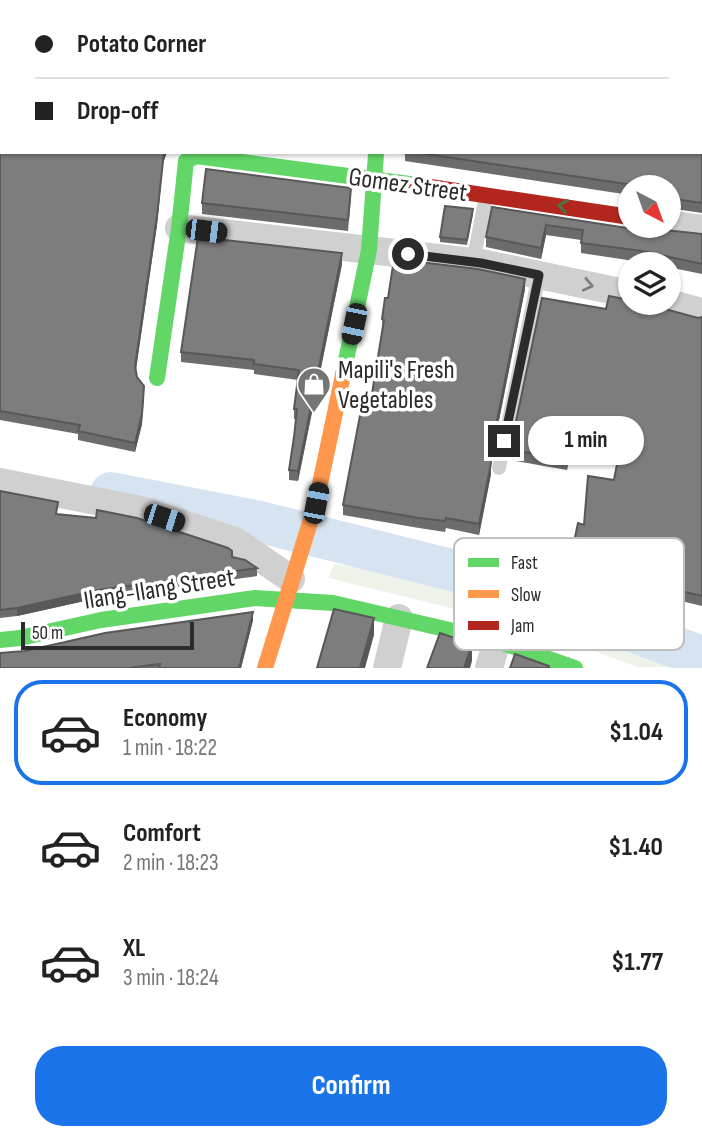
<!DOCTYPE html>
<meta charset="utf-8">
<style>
:root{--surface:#fff;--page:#f6f6f6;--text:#222;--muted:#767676;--line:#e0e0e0;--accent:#1a73e8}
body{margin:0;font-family:"Sofia Sans Condensed",sans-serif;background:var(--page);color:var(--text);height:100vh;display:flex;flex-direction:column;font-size:26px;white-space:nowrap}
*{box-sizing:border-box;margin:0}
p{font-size:23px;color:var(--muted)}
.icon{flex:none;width:38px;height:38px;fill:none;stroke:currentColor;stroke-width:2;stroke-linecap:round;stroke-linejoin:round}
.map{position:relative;height:668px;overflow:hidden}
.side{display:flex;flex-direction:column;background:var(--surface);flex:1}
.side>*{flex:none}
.hud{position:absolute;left:0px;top:0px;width:704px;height:154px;box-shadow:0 2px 5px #0004;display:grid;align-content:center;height:154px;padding:0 35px;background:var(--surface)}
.needle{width:46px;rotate:139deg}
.controls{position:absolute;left:618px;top:175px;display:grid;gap:14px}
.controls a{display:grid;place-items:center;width:63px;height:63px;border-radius:50%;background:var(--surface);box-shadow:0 2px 5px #0004;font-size:35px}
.scale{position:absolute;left:21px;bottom:18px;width:173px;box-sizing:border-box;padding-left:7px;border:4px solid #2b2b2b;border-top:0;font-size:19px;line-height:24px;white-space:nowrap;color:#2b2b2b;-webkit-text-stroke:5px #fff;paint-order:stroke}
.end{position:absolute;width:32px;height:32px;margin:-16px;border:9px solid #2b2b2b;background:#fff;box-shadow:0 0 0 4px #fff}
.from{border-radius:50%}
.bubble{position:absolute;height:49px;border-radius:24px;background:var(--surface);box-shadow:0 2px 5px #0004;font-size:23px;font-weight:700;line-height:49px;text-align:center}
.car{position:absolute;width:21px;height:42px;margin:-21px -10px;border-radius:9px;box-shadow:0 0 5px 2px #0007;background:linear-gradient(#222 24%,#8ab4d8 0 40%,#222 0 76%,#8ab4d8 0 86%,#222 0)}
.hud b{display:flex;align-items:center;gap:24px;height:66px;font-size:26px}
.hud b+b{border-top:2px solid var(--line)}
.hud i{width:18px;height:18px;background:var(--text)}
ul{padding:12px 0 0;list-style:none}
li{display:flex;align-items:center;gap:21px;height:105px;margin:0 14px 10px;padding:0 21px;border:4px solid transparent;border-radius:28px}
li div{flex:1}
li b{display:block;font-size:26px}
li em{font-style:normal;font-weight:700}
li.selected{border-color:var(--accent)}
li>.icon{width:63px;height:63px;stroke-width:1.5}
.primary-button{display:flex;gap:14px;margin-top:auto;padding:14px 35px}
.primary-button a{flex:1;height:80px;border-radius:28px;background:var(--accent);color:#fff;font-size:28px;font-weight:700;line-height:80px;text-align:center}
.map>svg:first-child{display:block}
.green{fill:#eef3ea}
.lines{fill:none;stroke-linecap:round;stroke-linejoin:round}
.river{stroke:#d6e3f0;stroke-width:42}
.lane{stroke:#d0d0d0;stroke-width:14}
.street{stroke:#d0d0d0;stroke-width:28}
.fast{stroke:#63d668;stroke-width:16}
.slow{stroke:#ff974d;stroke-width:16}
.jam{stroke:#b3261e;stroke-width:16}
.wall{fill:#6c6c6c}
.shaded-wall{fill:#585858}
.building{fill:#7d7d7d;stroke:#585858;stroke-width:2}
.oneway{stroke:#447846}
.oneway2{stroke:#7e7e7e}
.route{stroke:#2b2b2b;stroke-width:9}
.labels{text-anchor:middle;stroke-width:7;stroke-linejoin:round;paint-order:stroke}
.street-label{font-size:26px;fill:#2b2b2b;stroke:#fff}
.poi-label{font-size:26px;fill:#2b2b2b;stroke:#fff;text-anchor:start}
.key{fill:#fff;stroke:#bfbfbf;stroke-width:2}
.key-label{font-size:19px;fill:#2b2b2b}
</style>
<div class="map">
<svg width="702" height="668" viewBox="0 0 702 668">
<rect width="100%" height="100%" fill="#fff"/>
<path class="green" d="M 334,564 L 415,576 L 609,636 L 673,667 L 637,667 L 535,629 L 328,578 Z"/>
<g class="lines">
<path class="river" d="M 111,493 L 260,522 L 499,582 L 702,657"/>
<g class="lane">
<path d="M 208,2 L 208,0"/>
<path d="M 473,262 L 486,196"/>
<path d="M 499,468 L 539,275"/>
</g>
<g class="street">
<path d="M 668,224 L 702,229"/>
<path d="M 179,228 L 481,263 L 630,294"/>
<path d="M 668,303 L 702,312"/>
<path d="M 0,482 L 141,510 L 235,541 L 291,579"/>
<path d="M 387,668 L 399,618"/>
<path d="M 489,668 L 497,641"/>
</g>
<g class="fast">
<path d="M 381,0 L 381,2"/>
<path d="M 343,375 L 369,250 L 376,154"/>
<path d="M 157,378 L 179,228 L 186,161 L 196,156 L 417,185"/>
<path d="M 0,640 L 20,638 L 101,620 L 255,598 L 333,603 L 497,641 L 575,668"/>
</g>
<path class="slow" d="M 265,668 L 316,503 L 343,375"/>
<path class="jam" d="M 417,185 L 630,217"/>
</g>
<g class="wall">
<path d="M 0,0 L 176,0 L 176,2 L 2,2 L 2,152 L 167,152 L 163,163 L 157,225 L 136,370 L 137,377 L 144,396 L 142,424 L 135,452 L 78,440 L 78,434 L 0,420 Z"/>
<path d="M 702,129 L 702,213 L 668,208 L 668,187 L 630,187 L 630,195 L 405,161 L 405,152 L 702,152 Z"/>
<path d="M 336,152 L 353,152 L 353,154 Z"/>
<path d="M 351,198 L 348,231 L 202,214 L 202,203 Z"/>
<path d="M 492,207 L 627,228 L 638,227 L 658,227 L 665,230 L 702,234 L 702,274 L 668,267 L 668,264 L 654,264 L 581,253 L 581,240 L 546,235 L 541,259 L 486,247 L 486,237 Z"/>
<path d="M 473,214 L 467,245 L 440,242 L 440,237 Z"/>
<path d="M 342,264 L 298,481 L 289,480 L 289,470 L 294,437 L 296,419 L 294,419 L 294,409 L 298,380 L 254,374 L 254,370 L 181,362 L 181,352 Z"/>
<path d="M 525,289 L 491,460 L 491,474 L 479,535 L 446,528 L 445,532 L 419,528 L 343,515 L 343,505 L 370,406 L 383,330 L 382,319 Z"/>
<path d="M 627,300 L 652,303 L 652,306 L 698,318 L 702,317 L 702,606 L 677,600 L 658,594 L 658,590 L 630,580 L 623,580 L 597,568 L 596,562 L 572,561 L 572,551 L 584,525 L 614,480 L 621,448 L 572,438 L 567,470 L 510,460 L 510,450 L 606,309 Z"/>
<path d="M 0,491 L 57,514 L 232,557 L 257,568 L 257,576 L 98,598 L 17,616 L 0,618 Z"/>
<path d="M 253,620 L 241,668 L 0,668 L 25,651 Z"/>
</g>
<g class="shaded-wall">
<path d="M 164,152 L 167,152 L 163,163 L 157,225 L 135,375 L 135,366 Z"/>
<path d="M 546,225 L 546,235 L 541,259 L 541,248 Z"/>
<path d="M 342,253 L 342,264 L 298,481 L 298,471 Z"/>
<path d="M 525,279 L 525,289 L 490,466 L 490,456 Z"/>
<path d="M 144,386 L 142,424 L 135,452 L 135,443 Z"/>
<path d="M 572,427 L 572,438 L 567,470 L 567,459 Z"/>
<path d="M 491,463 L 491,474 L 479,535 L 479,524 Z"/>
<path d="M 98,590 L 98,598 L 17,616 L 17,608 Z"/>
<path d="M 253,612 L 253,620 L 241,668 L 239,668 Z"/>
<path d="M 374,618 L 374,635 L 365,668 L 360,668 Z"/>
<path d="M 472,644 L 472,661 L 470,668 L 464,668 Z"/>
</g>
<g class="building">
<path d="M 0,0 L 174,0 L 174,2 L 2,2 L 2,152 L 164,152 L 157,216 L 135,366 L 137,377 L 144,386 L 142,414 L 135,443 L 78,431 L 80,425 L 0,411 Z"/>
<path d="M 213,0 L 361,0 L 362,2 L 212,2 Z"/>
<path d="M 401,0 L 702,0 L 702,89 L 702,2 L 400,2 Z"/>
<path d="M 702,129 L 702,203 L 668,198 L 668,187 L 638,187 L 633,185 L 413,152 L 702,152 Z"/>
<path d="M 206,169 L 351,188 L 348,220 L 202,203 Z"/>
<path d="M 445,206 L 473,209 L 467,240 L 440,237 Z"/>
<path d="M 492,207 L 627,228 L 640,226 L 657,226 L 665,230 L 702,234 L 702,264 L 642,251 L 581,243 L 583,230 L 546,225 L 541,248 L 486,237 Z"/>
<path d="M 198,237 L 342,253 L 298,471 L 289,470 L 294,437 L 297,409 L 294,409 L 299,370 L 254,364 L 254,360 L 181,352 Z"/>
<path d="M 394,259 L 478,269 L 525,279 L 490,456 L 491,463 L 479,524 L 446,518 L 445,521 L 419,518 L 343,505 L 362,405 L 370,406 L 384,320 L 382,319 L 385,298 L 388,298 Z"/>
<path d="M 609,296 L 630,300 L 630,303 L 650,303 L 650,305 L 698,318 L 702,317 L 702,596 L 677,590 L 658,584 L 660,580 L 630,570 L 623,570 L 597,558 L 596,551 L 572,551 L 578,523 L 584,525 L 588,476 L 614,480 L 622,438 L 572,427 L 567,459 L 510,450 L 542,298 L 606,309 Z"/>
<path d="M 0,491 L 58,502 L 56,514 L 96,518 L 97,510 L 137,518 L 228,548 L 232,551 L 232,557 L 245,560 L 257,568 L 98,590 L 17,608 L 0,610 Z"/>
<path d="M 334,609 L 374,618 L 360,668 L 317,668 Z"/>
<path d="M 253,612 L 239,668 L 159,668 L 160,664 L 129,668 L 0,668 L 0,653 L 25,651 L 105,633 Z"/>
<path d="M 440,633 L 472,644 L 464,668 L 427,668 Z"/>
<path d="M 515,654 L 549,666 L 549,668 L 510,668 Z"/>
</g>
<defs><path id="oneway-chevron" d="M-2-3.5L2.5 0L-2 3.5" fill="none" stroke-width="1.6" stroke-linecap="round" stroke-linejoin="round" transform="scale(1.75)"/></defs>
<use class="oneway" href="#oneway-chevron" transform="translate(563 206) rotate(-171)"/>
<use class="oneway2" href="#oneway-chevron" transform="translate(588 285) rotate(12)"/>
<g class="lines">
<path class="route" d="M 408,254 L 481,263 L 539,275 L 504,441"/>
</g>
<defs>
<g id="shop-pin" transform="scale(1.75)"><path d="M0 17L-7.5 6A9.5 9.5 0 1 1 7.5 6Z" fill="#757575" stroke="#fff"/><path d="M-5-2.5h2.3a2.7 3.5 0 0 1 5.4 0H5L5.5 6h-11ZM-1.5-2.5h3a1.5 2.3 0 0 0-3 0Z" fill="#fff"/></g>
</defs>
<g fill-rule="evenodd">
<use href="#shop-pin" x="314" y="384"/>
</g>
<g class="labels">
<g class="street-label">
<text transform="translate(408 184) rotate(8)" y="9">Gomez Street</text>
<text transform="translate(159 588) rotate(-9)" y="9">Ilang-Ilang Street</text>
</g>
<g class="poi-label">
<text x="338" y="378">Mapili's Fresh<tspan x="338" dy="30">Vegetables</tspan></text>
</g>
</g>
<rect x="454" y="538" width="230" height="112" rx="10" class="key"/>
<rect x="468" y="558" width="31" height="9" fill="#63d668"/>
<rect x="468" y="590" width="31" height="8" fill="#ff974d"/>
<rect x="468" y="621" width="31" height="9" fill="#b3261e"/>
<g class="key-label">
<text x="511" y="569">Fast</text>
<text x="511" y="601">Slow</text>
<text x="511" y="632">Jam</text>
</g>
</svg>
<div class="controls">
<a><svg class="needle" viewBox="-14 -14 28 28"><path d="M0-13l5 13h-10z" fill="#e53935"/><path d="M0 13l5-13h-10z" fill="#767676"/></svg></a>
<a><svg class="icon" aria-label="layers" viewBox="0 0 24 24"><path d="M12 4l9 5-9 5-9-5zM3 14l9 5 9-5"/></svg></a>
</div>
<div class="scale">50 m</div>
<i class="end from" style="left:408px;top:254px"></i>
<i class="end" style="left:504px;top:441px"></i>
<div class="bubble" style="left:528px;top:416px;width:116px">1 min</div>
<i class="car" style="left:206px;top:231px;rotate:97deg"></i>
<i class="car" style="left:354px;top:324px;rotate:192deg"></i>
<i class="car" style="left:316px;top:503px;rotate:11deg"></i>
<i class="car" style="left:164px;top:518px;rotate:108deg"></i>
<div class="hud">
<b><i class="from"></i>Potato Corner</b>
<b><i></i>Drop-off</b>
</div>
</div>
<section class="side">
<ul>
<li class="selected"><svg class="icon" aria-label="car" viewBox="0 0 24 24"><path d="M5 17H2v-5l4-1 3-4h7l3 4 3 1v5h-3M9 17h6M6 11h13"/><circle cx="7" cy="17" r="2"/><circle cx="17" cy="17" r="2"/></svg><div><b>Economy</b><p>1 min · 18:22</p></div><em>$1.04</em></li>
<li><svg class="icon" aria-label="car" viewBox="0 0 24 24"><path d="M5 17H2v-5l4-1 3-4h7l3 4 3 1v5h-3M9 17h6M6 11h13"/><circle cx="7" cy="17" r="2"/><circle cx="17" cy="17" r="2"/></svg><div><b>Comfort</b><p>2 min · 18:23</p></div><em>$1.40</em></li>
<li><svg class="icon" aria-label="car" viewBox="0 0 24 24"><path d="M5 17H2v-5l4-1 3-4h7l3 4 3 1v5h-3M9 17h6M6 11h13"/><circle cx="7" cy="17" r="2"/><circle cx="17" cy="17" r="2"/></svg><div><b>XL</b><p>3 min · 18:24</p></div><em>$1.77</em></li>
</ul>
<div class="primary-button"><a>Confirm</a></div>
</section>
